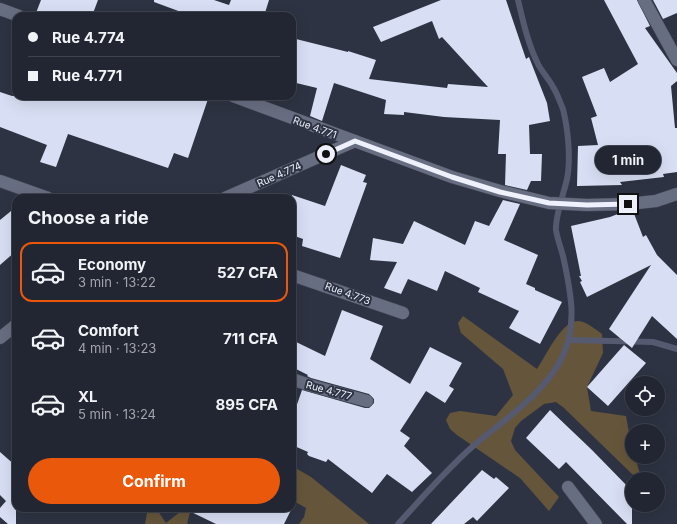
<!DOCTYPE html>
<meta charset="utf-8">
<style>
:root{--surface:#222632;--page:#2e323e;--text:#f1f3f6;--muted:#a2a5ac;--line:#3f434d;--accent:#ea580c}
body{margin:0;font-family:Inter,sans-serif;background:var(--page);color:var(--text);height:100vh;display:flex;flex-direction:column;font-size:15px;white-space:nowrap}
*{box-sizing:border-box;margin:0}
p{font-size:13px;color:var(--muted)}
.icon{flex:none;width:22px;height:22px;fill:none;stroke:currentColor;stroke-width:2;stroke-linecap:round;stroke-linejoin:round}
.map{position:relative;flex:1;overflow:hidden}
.details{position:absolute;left:12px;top:194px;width:284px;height:318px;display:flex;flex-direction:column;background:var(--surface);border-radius:12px;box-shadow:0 4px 16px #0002,0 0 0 1px var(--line)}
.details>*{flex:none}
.top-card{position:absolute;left:12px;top:12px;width:284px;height:88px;border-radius:12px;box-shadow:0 4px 16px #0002,0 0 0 1px var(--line);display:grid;align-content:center;height:88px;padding:0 16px;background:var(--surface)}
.buttons{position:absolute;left:625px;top:376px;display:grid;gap:8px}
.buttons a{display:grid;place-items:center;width:40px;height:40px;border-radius:50%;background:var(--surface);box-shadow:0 4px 16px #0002,0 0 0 1px var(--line);font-size:20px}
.end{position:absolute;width:18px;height:18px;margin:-9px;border:5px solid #eef1fc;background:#111;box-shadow:0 0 0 2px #111}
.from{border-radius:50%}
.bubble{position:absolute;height:28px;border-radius:14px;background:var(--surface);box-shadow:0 4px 16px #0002,0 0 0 1px var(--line);font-size:13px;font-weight:700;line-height:28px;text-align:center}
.top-card b{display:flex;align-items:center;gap:14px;height:38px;font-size:15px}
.top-card b+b{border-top:1px solid var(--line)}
.top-card i{width:10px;height:10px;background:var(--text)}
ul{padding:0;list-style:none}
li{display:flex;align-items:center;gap:12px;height:60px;margin:0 8px 6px;padding:0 8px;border:2px solid transparent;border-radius:12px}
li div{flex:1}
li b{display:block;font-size:15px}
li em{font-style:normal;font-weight:700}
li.active{border-color:var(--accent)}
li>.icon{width:36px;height:36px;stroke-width:1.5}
h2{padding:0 16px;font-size:18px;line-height:48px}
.primary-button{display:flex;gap:8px;margin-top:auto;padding:8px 16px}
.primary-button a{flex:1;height:46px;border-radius:24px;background:var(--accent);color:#fff;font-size:16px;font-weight:700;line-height:46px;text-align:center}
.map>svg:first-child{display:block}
.green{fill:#65563b}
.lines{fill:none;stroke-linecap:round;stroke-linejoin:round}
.stream{stroke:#555a71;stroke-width:6}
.building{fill:#d8dff4}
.minor-casing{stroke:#4a4e5c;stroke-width:13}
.minor{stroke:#686e81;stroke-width:12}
.route{stroke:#eef1fc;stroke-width:5}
.labels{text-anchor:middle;stroke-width:4;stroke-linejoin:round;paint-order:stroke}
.street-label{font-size:10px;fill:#eef1fc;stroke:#2e3343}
</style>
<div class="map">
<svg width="677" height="524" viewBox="0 0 677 524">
<rect width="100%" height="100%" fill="#2e3343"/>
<g class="green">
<path d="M 463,316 L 537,369 C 546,356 560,323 577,321 C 586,321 595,329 602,334 L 603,353 L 587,387 L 591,411 L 626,416 L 632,449 L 632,457 L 635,457 L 641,477 L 632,474 L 564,408 L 556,402 L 544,404 L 521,421 L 515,428 L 511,441 L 515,450 L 559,497 L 549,511 L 520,478 L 457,435 L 450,429 L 446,420 L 450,413 L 460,411 L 496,416 L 513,395 L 503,369 L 461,333 L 458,323 Z"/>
<path d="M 292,466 L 311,477 L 369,524 L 299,524 L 304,517 L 306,508 L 292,500 Z"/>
<path d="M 148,508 L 156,508 L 166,523 L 185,508 L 191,508 L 187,524 L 145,524 Z"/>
</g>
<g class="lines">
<g class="stream">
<path d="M 569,340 L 653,342 L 677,349"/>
<path d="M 398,524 C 422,498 445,471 472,447 C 502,421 539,398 559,363 C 579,329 571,292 563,256 C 561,248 557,238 556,230 C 555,216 564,193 567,179 C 571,159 568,129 563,109 C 560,102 557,93 553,87 C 549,79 542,72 538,64 C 528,44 523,21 518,0"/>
</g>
</g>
<g class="building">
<path d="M 41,0 L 98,0 L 92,16 L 46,16 L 36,13 Z"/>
<path d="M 154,0 L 214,0 L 229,5 L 231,0 L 269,0 L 264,16 L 192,16 L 154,2 Z"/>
<path d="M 441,0 L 506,0 L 526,59 L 529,57 L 547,103 L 550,121 L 529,125 L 530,154 L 542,154 L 541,181 L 531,181 L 527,190 L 505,185 L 506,154 L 498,154 L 500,120 L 444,117 L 404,112 L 404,115 L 384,114 L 386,100 L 334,83 L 322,121 L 310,116 L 317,88 L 292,82 L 292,38 L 348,52 L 348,51 L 376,60 L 369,79 L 447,88 L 448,84 L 488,87 L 442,37 L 439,39 L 432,21 L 381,42 L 373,27 Z"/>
<path d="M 604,0 L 637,0 L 650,26 L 645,28 L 677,73 L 677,81 L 671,86 L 675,128 L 677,128 L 677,172 L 663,174 L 664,177 L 620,182 L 622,185 L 577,186 L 578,146 L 598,145 L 591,118 L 597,116 L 582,77 L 604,68 L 610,82 L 638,64 Z"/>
<path d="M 653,0 L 677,0 L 677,13 L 663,19 Z"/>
<path d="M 0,92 L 12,96 L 197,96 L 208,99 L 188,158 L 174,153 L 168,168 L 68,134 L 56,167 L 40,162 L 47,145 L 0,127 Z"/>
<path d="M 341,165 L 366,175 L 363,182 L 367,183 L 340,258 L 302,246 L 303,239 L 292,235 L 292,195 L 325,206 Z"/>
<path d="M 503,200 L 520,204 L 504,240 L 538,255 L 526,284 L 535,288 L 535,290 L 562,302 L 540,344 L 509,328 L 519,311 L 478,292 L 480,288 L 445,271 L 437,291 L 408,279 L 401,294 L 384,288 L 397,262 L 370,260 L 373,238 L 403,244 L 414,221 L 465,245 L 475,221 L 489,226 Z"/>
<path d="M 16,207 L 16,251 L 0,265 L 0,220 Z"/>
<path d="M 633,211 L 643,237 L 646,235 L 657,255 L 677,275 L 677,339 L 652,316 L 632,348 L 609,329 L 651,265 L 587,297 L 580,282 L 582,281 L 579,276 L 581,276 L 571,226 L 610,217 L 623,212 Z"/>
<path d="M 342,310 L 383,326 L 370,359 L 410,384 L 430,347 L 462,363 L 449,386 L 454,389 L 445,403 L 426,391 L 400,431 L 410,438 L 404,446 L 432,473 L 412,492 L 387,474 L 372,493 L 328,459 L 326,462 L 309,456 L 307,454 L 308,452 L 292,445 L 292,419 L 302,390 L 365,408 L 369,408 L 374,403 L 374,399 L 369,394 L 311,378 L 307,376 L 308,375 L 292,367 L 292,340 L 325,356 Z"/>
<path d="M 624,345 L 646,363 L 608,406 L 587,387 Z"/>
<path d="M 550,410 L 592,450 L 632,491 L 632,524 L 627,524 L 566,462 L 559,469 L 526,438 Z"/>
<path d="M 0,452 L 16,466 L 16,524 L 8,524 L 0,517 L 0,508 L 6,501 L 0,495 Z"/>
<path d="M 482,470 L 494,479 L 496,477 L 509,488 L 477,521 L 473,517 L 464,524 L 431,524 Z"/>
<path d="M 183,508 L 292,508 L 284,524 L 216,524 Z"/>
</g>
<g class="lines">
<g class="minor-casing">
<g id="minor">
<path d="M 644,0 L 677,60"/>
<path d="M 0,9 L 19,16"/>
<path d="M 233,96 L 452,177 L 500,191 L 549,203 L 587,205 L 628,204 L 656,201 L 677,194"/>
<path d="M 0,181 L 48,198"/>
<path d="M 225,198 L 355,141"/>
<path d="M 292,275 L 403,313"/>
<path d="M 0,338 L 16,325"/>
<path d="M 292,379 L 309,385 L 367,401"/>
<path d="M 568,487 L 596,524"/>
</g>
</g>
<use href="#minor" class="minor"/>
</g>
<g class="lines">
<path class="route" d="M 326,154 L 355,141 L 452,177 L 500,192 L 549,203 L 587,205 L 628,204"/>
</g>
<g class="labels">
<g class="street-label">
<text transform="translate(315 127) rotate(20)" y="4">Rue 4.771</text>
<text transform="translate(279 174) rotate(-24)" y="4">Rue 4.774</text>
<text transform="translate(348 293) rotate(20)" y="4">Rue 4.773</text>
<text transform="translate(329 390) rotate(15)" y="4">Rue 4.777</text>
</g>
</g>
</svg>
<div class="buttons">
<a><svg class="icon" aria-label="locate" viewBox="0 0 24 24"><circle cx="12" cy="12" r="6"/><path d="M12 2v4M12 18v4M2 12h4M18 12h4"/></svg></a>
<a>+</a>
<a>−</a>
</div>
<i class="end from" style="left:326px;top:154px"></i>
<i class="end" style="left:628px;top:204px"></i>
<div class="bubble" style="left:595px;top:146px;width:66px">1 min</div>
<div class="top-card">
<b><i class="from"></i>Rue 4.774</b>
<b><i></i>Rue 4.771</b>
</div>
<section class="details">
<h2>Choose a ride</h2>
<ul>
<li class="active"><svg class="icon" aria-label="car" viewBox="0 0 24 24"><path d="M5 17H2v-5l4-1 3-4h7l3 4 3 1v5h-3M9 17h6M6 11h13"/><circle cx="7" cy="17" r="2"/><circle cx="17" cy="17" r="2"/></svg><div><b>Economy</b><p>3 min · 13:22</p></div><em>527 CFA</em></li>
<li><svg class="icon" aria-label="car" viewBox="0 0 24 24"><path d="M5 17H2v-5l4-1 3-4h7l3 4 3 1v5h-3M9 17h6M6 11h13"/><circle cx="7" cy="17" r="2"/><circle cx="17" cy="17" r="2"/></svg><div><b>Comfort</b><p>4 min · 13:23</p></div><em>711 CFA</em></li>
<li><svg class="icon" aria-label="car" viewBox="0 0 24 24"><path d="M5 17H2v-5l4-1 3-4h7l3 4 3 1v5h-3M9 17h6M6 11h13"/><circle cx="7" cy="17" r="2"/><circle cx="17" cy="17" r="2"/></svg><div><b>XL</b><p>5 min · 13:24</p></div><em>895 CFA</em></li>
</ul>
<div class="primary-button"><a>Confirm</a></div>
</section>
</div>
